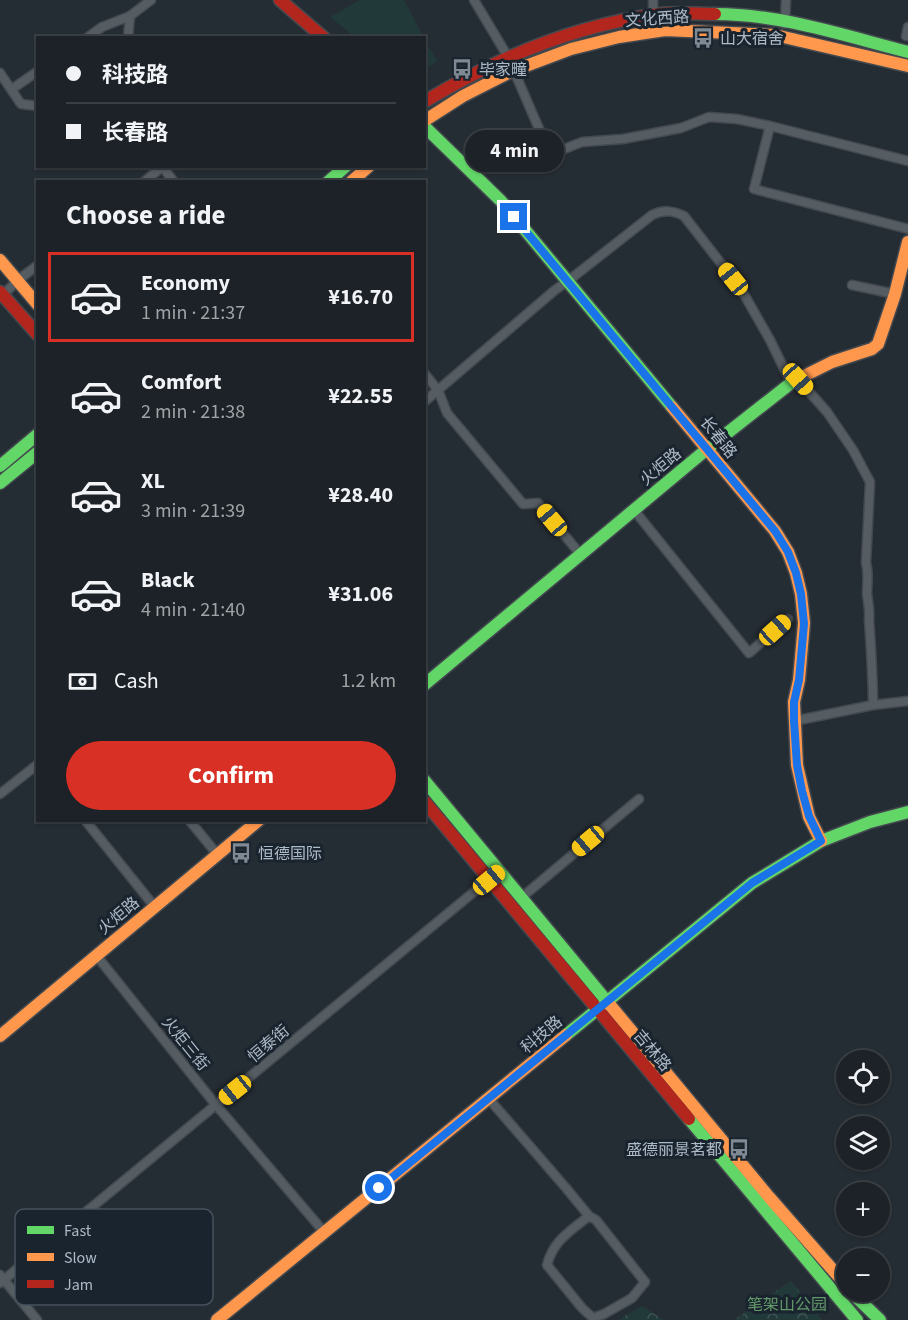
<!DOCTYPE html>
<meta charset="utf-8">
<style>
:root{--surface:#1c2227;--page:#252a2f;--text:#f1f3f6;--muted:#a0a4a7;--line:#3a3f44;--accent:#d93025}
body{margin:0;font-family:"Source Sans 3","Noto Sans SC",sans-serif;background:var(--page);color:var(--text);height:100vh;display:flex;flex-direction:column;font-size:22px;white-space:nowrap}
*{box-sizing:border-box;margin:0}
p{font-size:20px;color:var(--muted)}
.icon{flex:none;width:33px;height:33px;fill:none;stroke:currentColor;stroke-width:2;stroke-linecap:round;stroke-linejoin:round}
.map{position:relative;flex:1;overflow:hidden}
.drawer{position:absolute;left:36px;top:180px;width:390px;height:642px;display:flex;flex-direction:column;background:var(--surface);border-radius:0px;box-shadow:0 2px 4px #0004,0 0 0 2px var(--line)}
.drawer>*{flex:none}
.guide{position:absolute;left:36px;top:36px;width:390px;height:132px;border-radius:0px;box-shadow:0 2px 4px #0004,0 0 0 2px var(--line);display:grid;align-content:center;height:132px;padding:0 30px;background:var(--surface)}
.tools{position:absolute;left:836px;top:1050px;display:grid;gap:12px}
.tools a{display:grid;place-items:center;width:54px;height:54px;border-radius:50%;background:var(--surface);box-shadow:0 2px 4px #0004,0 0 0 2px var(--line);font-size:30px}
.end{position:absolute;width:27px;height:27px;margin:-14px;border:8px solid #1a73e8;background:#fff;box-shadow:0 0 0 3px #fff}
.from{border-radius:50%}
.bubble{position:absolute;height:42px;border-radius:21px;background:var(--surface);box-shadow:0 2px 4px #0004,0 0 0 2px var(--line);font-size:20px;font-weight:700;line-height:42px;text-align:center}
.car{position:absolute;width:18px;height:36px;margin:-18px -9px;border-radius:8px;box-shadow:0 0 4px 2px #0007;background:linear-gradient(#f5c518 24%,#345 0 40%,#f5c518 0 76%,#345 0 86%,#f5c518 0)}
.guide b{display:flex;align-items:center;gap:21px;height:57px;font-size:22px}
.guide b+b{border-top:2px solid var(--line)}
.guide i{width:15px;height:15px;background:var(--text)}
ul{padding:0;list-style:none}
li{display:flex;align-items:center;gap:18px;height:90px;margin:0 12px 9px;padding:0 18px;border:3px solid transparent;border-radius:0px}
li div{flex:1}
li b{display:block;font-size:22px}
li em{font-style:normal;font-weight:700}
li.active{border-color:var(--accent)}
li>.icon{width:54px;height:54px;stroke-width:1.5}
h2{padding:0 30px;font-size:27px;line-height:72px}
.pay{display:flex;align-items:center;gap:15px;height:66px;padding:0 30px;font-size:22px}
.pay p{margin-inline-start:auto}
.cta{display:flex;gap:12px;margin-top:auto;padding:12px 30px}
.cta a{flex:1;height:69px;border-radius:36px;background:var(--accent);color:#fff;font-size:24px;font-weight:700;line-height:69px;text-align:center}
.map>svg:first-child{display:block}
.forest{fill:url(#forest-crowns)}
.pitch{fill:#22393a}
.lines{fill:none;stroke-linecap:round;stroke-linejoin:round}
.street-casing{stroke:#43494f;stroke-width:11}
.fast-casing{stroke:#43494f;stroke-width:15}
.slow-casing{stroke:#43494f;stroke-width:15}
.jam-casing{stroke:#43494f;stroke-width:15}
.street{stroke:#555c62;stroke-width:8}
.fast{stroke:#63d668;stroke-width:12}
.slow{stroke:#ff974d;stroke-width:12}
.jam{stroke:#b3261e;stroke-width:12}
.route{stroke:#1a73e8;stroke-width:8}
.labels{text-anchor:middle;stroke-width:6;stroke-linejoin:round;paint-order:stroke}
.street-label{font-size:16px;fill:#aebac7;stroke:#19242f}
.poi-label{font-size:16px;fill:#aebac7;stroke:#19242f;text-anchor:start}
.park-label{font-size:16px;fill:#64996a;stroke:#19242f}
.key{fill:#19242f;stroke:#46515d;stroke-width:1.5}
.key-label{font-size:16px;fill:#aebac7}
</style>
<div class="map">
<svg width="908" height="1320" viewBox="0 0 908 1320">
<defs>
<pattern id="forest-crowns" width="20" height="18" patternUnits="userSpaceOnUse" patternTransform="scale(1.5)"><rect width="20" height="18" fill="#22393a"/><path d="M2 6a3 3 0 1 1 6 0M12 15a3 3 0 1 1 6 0" fill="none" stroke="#405455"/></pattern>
</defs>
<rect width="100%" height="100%" fill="#252d34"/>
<g class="forest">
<path d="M 791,1281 L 822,1320 L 734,1320 Z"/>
<path d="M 642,1306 L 664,1320 L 618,1320 Z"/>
</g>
<g class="pitch">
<path d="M 360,0 L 404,0 L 424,38 L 355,37 L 330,17 Z"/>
<path d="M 424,38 L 437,61 L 425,69 L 424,69 Z"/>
</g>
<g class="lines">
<g class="street-casing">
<g id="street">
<path d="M 474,0 L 508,57 L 543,138 L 551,148 L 559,151 L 582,142 L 623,139 L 681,128 L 709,117 L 737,119 L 770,126 L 908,161"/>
<path d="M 653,0 L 654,32"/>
<path d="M 785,24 L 786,0"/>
<path d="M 906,36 L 908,27"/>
<path d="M 87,38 L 102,27 L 130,16 L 151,0"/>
<path d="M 128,38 L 130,16"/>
<path d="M 0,73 L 21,104 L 38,106"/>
<path d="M 12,89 L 38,71"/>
<path d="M 770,126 L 754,189 L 908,229"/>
<path d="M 162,166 L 174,182"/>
<path d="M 144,182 L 163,166"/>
<path d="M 852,285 L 895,294"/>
<path d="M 3,295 L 18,280 L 38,265"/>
<path d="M 424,373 L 438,390 L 447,413 L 523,504 L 538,503 L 580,554"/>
<path d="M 798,379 L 827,412 L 853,450 L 870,482 L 866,563 C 869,573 867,584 867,594 C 868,602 870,611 869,619 C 871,648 873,677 873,705"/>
<path d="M 424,402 L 555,290 L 568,281 L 652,215 C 663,210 672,210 684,216 L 741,289 L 770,340 L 791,383"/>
<path d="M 634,510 L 749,653 L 788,619"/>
<path d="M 794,721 L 873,705 L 908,701"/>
<path d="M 0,794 L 38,764"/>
<path d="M 85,820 L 154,906"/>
<path d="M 189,820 L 217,854"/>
<path d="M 521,898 L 639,799"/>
<path d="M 96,955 L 216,1105 L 324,1232"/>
<path d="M 489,1099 L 566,1188 L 589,1216 L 596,1220 L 645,1282 L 632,1298 L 604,1314 L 593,1318 L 582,1308 L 547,1265 C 553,1241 570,1231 589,1216"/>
<path d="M 0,1275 L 37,1320"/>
<path d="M 0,1283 L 492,877"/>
</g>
</g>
<g class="fast-casing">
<g id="fast">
<path d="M 715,14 C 781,14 845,36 908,52"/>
<path d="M 424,126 L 501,201 L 672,407"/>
<path d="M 328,182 L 346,166"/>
<path d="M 0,466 L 38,434"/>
<path d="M 0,483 L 38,452"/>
<path d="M 424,685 L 707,449 L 791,383 L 800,378"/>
<path d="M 424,780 L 610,1005"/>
<path d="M 566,1035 L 752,883 L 821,841 L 870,822 L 908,812"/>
<path d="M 689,1119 L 857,1320"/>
<path d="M 851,1292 L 880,1320"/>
</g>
</g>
<g class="slow-casing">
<g id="slow">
<path d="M 424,121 L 463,96 L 510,72 L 571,49 L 619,37 L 665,30 L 775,35 L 908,66"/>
<path d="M 351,182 L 369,166"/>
<path d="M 0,260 L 38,305"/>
<path d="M 800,378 L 832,362 L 872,349 L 878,344 L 895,294 L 908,242"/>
<path d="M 672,407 L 775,531 L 788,552 L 796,573 L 801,594 L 804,623 L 799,680 L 794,702 L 797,765 L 809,817 L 821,841"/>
<path d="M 610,1005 L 769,1197 L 846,1285"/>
<path d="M 0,1036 L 259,820"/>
<path d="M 217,1320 L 566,1035"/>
</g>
</g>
<g class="jam-casing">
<g id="jam">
<path d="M 280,0 L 324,38"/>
<path d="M 424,102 C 496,58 576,25 660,14 C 678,12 697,14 715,14"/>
<path d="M 0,292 L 38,335"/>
<path d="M 424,801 L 689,1119"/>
</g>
</g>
<use href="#street" class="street"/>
<use href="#fast" class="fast"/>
<use href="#slow" class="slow"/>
<use href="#jam" class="jam"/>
</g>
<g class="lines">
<path class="route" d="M 379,1188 L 752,883 L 821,841 L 809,816 L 802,791 L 797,765 L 794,721 L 794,702 L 799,680 L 804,624 L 801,594 L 796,573 L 788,552 L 775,531 L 514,217"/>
</g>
<defs>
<g id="bus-bare" transform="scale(1.62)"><path d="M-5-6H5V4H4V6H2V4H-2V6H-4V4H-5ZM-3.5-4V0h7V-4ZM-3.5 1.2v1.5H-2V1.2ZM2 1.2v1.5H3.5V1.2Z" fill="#7e8994" stroke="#19242f" stroke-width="2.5" paint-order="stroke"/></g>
</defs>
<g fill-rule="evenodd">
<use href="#bus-bare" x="703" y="38"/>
<use href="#bus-bare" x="462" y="69"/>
<use href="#bus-bare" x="241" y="853"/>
<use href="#bus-bare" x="739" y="1149"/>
</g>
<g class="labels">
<g class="street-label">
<text transform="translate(657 18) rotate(-4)" y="6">文化西路</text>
<text transform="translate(719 437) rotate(51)" y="6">长春路</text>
<text transform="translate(660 466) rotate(-40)" y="6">火炬路</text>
<text transform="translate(118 915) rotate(-40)" y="6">火炬路</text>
<text transform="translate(541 1034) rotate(-40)" y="6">科技路</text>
<text transform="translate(186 1043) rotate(51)" y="6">火炬三街</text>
<text transform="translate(268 1043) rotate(-40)" y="6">恒泰街</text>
<text transform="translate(653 1050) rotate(50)" y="6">吉林路</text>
</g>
<g class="poi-label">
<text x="720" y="44">山大宿舍</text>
<text x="479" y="75">毕家疃</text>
<text x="258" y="859">恒德国际</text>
<text x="722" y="1155" text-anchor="end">盛德丽景茗都</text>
</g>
<g class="park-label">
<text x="787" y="1310">笔架山公园</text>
</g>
</g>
<rect x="15" y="1209" width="198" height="96" rx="9" class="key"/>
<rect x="27" y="1226" width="27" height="8" fill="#63d668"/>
<rect x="27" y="1253" width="27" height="8" fill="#ff974d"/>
<rect x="27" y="1280" width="27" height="8" fill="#b3261e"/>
<g class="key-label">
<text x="64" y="1236">Fast</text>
<text x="64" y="1263">Slow</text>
<text x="64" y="1290">Jam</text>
</g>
</svg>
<div class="tools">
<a><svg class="icon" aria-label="locate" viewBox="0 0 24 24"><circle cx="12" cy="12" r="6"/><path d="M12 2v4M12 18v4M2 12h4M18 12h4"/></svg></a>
<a><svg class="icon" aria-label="layers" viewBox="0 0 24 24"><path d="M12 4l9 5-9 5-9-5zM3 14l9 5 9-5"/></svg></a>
<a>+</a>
<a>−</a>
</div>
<i class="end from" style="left:379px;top:1188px"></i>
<i class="end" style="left:514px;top:217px"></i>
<div class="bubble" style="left:465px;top:130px;width:99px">4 min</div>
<i class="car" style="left:733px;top:279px;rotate:321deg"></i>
<i class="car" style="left:798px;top:379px;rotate:138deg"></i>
<i class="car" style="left:552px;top:520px;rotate:320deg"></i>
<i class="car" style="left:775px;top:630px;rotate:48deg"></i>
<i class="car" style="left:588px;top:841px;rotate:230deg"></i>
<i class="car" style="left:489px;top:880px;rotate:50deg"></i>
<i class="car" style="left:235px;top:1090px;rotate:231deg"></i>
<div class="guide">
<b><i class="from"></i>科技路</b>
<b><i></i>长春路</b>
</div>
<section class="drawer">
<h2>Choose a ride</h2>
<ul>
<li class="active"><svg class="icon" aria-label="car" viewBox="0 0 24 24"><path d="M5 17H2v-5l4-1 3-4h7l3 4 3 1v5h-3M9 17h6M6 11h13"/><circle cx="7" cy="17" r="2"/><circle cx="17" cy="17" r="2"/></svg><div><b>Economy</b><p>1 min · 21:37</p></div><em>¥16.70</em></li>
<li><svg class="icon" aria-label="car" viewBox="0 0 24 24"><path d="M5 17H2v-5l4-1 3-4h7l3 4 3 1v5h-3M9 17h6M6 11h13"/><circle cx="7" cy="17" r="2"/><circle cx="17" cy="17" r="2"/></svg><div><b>Comfort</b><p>2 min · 21:38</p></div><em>¥22.55</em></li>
<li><svg class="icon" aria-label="car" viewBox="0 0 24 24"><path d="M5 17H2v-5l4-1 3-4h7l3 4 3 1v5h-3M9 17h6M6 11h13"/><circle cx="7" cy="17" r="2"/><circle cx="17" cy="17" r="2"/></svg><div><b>XL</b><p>3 min · 21:39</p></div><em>¥28.40</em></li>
<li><svg class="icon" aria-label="car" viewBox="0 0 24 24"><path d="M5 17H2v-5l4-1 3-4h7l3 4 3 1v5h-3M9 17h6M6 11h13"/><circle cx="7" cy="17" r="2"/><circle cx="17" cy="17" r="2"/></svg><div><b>Black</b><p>4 min · 21:40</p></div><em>¥31.06</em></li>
</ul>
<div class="pay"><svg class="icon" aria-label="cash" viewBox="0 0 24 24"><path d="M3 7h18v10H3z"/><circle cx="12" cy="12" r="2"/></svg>Cash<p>1.2 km</p></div>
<div class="cta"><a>Confirm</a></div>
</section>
</div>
